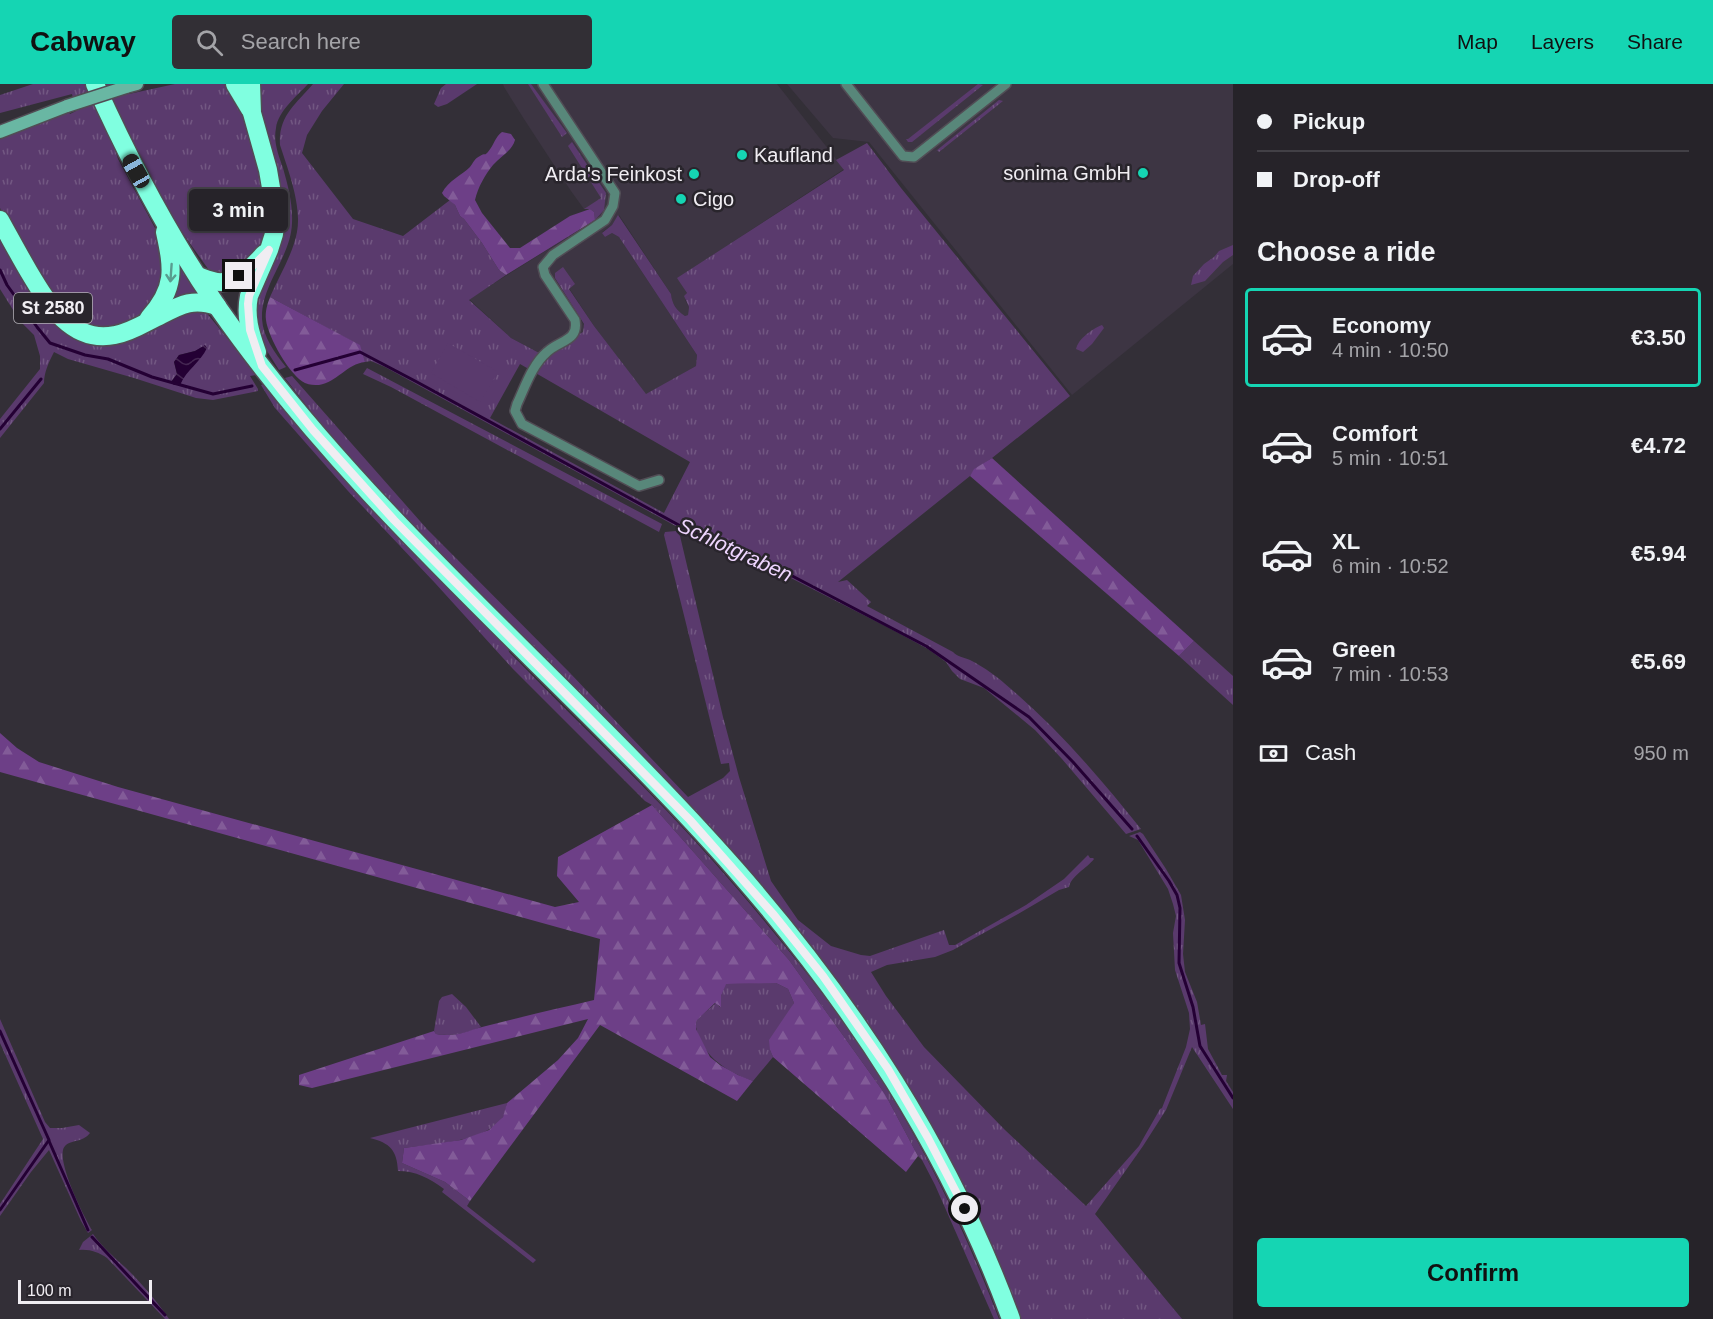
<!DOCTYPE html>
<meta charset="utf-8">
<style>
:root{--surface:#262329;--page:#322f35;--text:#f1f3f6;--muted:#a4a4a8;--line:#424046;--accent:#15d5b3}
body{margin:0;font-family:Helvetica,sans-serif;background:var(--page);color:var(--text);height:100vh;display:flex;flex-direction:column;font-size:22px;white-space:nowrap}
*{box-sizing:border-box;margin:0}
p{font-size:20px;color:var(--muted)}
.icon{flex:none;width:33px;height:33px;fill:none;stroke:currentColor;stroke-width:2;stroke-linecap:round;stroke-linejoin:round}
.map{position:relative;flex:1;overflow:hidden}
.details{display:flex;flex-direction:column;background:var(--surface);width:480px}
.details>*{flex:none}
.hud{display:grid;align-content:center;height:132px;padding:0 24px;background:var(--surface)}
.scale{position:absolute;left:18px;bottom:15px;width:134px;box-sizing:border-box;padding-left:6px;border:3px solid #f0edf2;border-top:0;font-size:16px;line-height:21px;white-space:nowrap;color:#f0edf2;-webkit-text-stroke:4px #29252c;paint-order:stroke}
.end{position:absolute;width:27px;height:27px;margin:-14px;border:8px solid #f0edf2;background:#111;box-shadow:0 0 0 3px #111}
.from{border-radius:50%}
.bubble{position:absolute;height:42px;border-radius:6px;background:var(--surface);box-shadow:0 2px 4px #0004,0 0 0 2px var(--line);font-size:20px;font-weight:600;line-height:42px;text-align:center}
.car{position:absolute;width:18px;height:36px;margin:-18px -9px;border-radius:8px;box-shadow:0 0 4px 2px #0007;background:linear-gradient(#222 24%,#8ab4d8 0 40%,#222 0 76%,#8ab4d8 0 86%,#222 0)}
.hud b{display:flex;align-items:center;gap:21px;height:57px;font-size:22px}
.hud b+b{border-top:2px solid var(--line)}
.hud i{width:15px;height:15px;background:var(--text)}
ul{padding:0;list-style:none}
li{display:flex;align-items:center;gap:18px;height:99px;margin:0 12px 9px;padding:0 12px;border:3px solid transparent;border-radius:6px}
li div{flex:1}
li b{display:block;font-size:22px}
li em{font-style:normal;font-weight:600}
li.current{border-color:var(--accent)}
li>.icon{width:54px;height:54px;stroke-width:1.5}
h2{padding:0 24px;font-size:27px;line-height:72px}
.pay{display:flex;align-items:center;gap:15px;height:66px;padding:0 24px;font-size:22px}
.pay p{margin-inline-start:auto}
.primary-button{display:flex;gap:12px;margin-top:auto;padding:12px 24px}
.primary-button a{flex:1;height:69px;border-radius:6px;background:var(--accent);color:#111;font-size:24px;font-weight:600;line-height:69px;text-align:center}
header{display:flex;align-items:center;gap:36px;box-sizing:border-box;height:84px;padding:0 30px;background:var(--accent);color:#111}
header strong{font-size:28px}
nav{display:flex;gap:33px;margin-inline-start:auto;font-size:21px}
.search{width:420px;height:54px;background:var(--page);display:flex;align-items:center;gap:15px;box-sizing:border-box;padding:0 21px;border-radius:6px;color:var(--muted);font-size:22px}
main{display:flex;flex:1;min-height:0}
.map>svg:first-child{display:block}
.built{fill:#3d3543}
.grass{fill:url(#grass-tufts);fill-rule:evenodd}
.forest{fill:url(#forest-firs)}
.pitch{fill:#5a3a6d}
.water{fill:url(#water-waves)}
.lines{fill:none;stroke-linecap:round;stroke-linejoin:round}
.stream{stroke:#240034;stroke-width:3}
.street-casing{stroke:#514d55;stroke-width:12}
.secondary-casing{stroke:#514d55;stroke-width:15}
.highway-casing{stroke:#514d55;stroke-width:21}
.street{stroke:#58877a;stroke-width:9}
.secondary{stroke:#69b7a3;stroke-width:12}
.highway{stroke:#80ffe0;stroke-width:18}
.secondary-bridge-casing{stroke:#514d55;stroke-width:15;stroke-linecap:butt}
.secondary-bridge{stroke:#69b7a3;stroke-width:12}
.oneway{stroke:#599d8f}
.route{stroke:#f0edf2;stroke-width:8}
.poi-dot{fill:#15d5b3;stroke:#29252c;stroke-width:2}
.labels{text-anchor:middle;stroke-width:5;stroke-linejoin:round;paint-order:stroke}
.shield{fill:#29252c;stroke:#b4b1b7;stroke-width:1.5}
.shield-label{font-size:18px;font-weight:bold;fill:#f0edf2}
.poi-label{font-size:20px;fill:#f0edf2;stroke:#29252c;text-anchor:start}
.water-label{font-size:21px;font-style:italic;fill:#efd6ff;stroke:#29252c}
</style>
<header>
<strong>Cabway</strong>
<div class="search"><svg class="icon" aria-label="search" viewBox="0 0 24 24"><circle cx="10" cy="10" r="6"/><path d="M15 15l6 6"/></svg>Search here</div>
<nav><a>Map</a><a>Layers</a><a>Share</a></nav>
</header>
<main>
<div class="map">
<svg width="1233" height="1235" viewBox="0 0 1233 1235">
<defs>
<pattern id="grass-tufts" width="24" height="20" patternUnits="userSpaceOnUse" patternTransform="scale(1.5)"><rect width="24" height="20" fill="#5a3a6d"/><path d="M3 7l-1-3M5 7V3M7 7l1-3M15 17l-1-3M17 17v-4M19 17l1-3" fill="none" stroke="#725782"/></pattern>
<pattern id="forest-firs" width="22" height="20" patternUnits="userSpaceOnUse" patternTransform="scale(1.5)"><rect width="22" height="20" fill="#6d3f87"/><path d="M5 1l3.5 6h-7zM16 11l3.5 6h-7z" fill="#825b98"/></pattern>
<pattern id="water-waves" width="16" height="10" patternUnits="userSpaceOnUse" patternTransform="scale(1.5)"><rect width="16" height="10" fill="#240034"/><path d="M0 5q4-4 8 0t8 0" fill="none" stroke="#442652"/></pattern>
</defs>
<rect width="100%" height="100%" fill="#332f37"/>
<g class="built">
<path d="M 503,0 L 777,0 L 844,85 L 678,194 L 687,209 L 685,216 L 689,223 L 688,231 L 685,232 L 679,228 L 672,218 L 671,210 L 619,131 L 612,141 L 602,148 L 605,153 L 612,149 L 619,153 L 697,271 L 696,282 L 646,311 L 594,242 L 569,204 L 555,194 L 584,241 L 583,248 L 543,271 L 511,254 L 469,215 L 595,136 L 590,125 L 584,125 L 571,107 L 524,35 L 504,3 Z"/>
<path d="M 787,0 L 1233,0 L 1233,180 L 1072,311 L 869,58 L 833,54 Z"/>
</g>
<g class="grass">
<path d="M 33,0 L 88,0 L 109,47 L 118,75 L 156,146 L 163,165 L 161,214 L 132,240 L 99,245 L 69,233 L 24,167 L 0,124 L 0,55 L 69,28 L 70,30 L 76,27 L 72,10 L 0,29 L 0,11 Z"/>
<path d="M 102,0 L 125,0 L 129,10 L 175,0 L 230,0 L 235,5 L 255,60 L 270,138 L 262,164 L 230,193 L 211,189 L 162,120 Z"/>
<path d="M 254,0 L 308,0 C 297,12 278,27 276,44 C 273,58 279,72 283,84 C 288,102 293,120 292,139 C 291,173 261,200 262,235 C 263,253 275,269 286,283 L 279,286 L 262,259 L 253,218 L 274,169 Z"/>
<path d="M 313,0 L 344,0 L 322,27 L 307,51 L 302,69 L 353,135 L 403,152 L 450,116 L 455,121 L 460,132 L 464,135 L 482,159 L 499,186 L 506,191 L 469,216 L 511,254 L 543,271 L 583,248 L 584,240 L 555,194 L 555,189 L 563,183 L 575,200 L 569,205 L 594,242 L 646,310 L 696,282 L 697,271 L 619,153 L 612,149 L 605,153 L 602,149 L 612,141 L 618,131 L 671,210 C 672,220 676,226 685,232 L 688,231 L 689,223 L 684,212 L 687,209 L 677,194 L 844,86 L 836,76 L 867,59 L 901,104 L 1070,312 L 992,374 L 975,385 L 970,392 L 838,498 L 847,496 L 871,518 L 867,522 L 953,568 C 958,573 963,573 970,576 C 984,583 999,594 1011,605 C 1060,647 1101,695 1141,745 L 1126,750 L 1062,675 L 1035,646 L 984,604 L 960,595 L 952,587 L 946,578 L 928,565 L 889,544 L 691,443 L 692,451 L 385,283 L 371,277 L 365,278 L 359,261 L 270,213 C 279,192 293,170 297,148 C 302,121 288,86 280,61 C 278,32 296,20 313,0 ZM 520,280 L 690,378 L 664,429 L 490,334 Z"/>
<path d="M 446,0 L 477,0 L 447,20 L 438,23 L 434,20 L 441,4 Z"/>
<path d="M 528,0 L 531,0 L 567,49 L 562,53 Z"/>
<path d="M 978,0 L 983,1 L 912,58 L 908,58 L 906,55 L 908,55 Z"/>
<path d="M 999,16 L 1003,17 L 939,68 L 937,66 L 931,71 Z"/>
<path d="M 572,58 L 606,109 L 604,126 L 595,136 L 594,128 L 590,125 L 584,125 L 601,114 L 568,62 Z"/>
<path d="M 0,145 L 82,254 L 181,226 L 205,227 L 241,271 L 253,281 L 262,290 L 250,292 L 258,305 L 258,307 L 213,316 L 196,314 L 134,294 L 68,275 L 54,268 C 49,278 44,288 44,299 L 0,354 L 0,335 L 40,285 L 40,272 L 34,251 L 20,237 L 0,205 ZM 205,262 L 185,289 L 180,301 L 171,298 L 177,290 L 174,278 L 179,271 L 195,267 Z"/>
<path d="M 1233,161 L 1233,171 L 1223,178 L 1205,197 L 1191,201 L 1193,192 L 1204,180 L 1214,173 L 1219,167 Z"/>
<path d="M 176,167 L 205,211 L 163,226 Z"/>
<path d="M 1102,241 L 1104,244 L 1092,260 L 1083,268 L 1076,265 C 1078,255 1092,245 1102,241 Z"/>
<path d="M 367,284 L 662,440 L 659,448 L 391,303 L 363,290 Z"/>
<path d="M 292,292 L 427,445 L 570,589 L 688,713 L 723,694 L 730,687 L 729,679 L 721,680 L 664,451 L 665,448 L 676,447 L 680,452 L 723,633 L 739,693 L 771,797 L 798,836 L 831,862 L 861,871 L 870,872 L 944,846 L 949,861 L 955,861 L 1026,821 L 1064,795 L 1088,771 L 1090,774 L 1093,774 L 1094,775 C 1087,784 1071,792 1069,803 L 1059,806 L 1018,830 L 953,866 L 935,873 L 887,881 L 871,888 L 886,912 L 924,963 L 1005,1046 L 1086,1122 L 1139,1062 L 1160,1025 L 1162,1024 L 1186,963 L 1190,945 L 1189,929 L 1175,886 L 1173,849 L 1176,832 L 1173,820 L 1168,805 L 1138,756 L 1129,752 L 1140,748 L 1143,750 L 1166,785 L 1181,811 L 1185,836 L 1183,870 L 1185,888 L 1197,918 L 1201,941 L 1205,940 L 1208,965 L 1222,991 L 1227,991 L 1226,997 L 1233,1008 L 1233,1025 L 1192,963 L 1166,1026 L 1143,1062 L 1095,1130 L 1182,1235 L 1018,1235 L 831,893 L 341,369 L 320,339 L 285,294 Z"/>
<path d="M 268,299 C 435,508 647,677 813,888 C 895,992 959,1111 1005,1235 L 1003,1235 C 971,1153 934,1074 888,999 C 816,882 722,779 626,681 C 600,655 573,628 546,601 C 534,589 521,574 508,563 L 509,568 L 519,578 C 583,644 651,707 712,776 C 745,813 777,852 808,891 C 889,993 953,1114 999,1235 L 994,1235 L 935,1101 L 922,1076 L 918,1072 L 885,1010 L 789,876 L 652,721 L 645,717 L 513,585 L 435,499 L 348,407 L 275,324 L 261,301 Z"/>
<path d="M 1194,557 L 1233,592 L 1233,621 L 1179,572 Z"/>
<path d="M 759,899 L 776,899 L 788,905 L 794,919 L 770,966 L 773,973 L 753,997 C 724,987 699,970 695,937 L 716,919 L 720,923 L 721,912 L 725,900 Z"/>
<path d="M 452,910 L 466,923 L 481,943 C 466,949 453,953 436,950 L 434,947 L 439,917 L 442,913 Z"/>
<path d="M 0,935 L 45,1038 L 50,1044 L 62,1044 L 79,1041 L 90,1049 C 82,1059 72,1055 65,1062 C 54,1073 84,1133 92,1146 L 88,1149 L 81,1137 L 49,1066 L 31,1088 L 0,1132 L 0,1120 L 43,1055 L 0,959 Z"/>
<path d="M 507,1019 C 506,1023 505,1030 503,1033 C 487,1058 431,1060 404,1064 L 402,1079 L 445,1098 L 470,1117 L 467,1122 L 536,1176 L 533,1179 L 442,1108 L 444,1105 C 429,1094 416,1087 398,1087 C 397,1066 390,1059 370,1054 Z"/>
<path d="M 93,1150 C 102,1163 114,1173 126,1184 C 142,1200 157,1217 169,1235 L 165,1235 L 107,1174 C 98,1168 90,1165 79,1166 L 83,1158 Z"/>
</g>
<g class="forest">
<path d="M 502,48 L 511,50 L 515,56 C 512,67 501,72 493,81 C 485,91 478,103 475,116 L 482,129 L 510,164 L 520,164 L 570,132 L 590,125 L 594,128 L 595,136 L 506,191 L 499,186 L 482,159 L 464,135 L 460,132 L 455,121 L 444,112 L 442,109 C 448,97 462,91 470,83 C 473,79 475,74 480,72 C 487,68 483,73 488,68 C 494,61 495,53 502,48 Z"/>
<path d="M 270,213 L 360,261 L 365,278 C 347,280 337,298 319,301 C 314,301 310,301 305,299 C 290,292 268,253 266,236 C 265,228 267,221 270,213 Z"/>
<path d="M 992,374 L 1194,557 L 1179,572 L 970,392 L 974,385 Z"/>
<path d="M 0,649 L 17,664 L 39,678 L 118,703 L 555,823 L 579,818 L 557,792 L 558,773 L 652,721 L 789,876 L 885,1010 L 918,1072 L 906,1088 L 773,973 L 770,966 L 769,956 L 794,919 L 788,905 L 776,899 L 726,900 L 721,912 L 721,923 L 715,919 L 696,937 L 696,945 L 710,973 L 720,981 L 738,991 L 753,997 L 737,1017 L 600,941 L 470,1117 L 445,1098 L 402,1079 L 404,1064 L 461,1056 L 489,1046 L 503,1033 L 507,1019 L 558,976 L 578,954 L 588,935 L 312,1004 L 299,1001 L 299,991 L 434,947 L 436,950 C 459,954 470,945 490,941 C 525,932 560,924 594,916 L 600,855 L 0,688 Z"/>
</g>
<path class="pitch" d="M 448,259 L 498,288 L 480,318 L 431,289 Z"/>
<path class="water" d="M 205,261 L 207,264 C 200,279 187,285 180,301 L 174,301 L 171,298 L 177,290 L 174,278 L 179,271 L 195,267 Z"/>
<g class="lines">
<g class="stream">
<path d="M 0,186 L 7,201 L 37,243 L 50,259 L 85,271 L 108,275 L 152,293 L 213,310 L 252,302"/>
<path d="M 295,286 L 360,268 L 417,298 L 686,445 L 737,463 L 926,562 L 1029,633 L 1073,678 L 1132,745"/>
<path d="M 0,345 L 41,295"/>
<path d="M 1137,752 L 1169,797 L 1177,811 L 1180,824 L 1179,879 L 1193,923 L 1200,962 L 1233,1014"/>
<path d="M 0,947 L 49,1056 L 0,1126"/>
<path d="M 49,1057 L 88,1146"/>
<path d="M 92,1153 L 165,1231"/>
</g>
<g class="street-casing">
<g id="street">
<path d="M 543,0 L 615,109 L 613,122 L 605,136 L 553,171 L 543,183 L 545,191 L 575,236 C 579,257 560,256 547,268 C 532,281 525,303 517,320 L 515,327 L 522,340 L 639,402 L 659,396"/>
<path d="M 846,0 L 903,72 L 914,73 L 1006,0"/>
</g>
</g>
<g class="secondary-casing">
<g id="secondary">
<path d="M 126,3 L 137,0"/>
<path d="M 0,48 L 67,22"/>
</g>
</g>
<g class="highway-casing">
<g id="highway">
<path d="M 95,0 C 130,78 170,154 219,225 C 366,435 568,595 736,786 C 854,921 949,1066 1011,1235"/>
<path d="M 235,0 L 250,25"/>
<path d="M 251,0 L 252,29 L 268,86 L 276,133 L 274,150 L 269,166 L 249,212 C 245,232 250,249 257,268"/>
<path d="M 0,136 C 10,154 19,171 29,188 C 48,220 72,260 115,251 C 132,248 146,238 161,231 C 182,220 194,214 217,222"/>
<path d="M 198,192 C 206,195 215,199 223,198 C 239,198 254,181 264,170"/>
<path d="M 149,234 C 176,204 173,185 165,148"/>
</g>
</g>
<use href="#street" class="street"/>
<use href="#secondary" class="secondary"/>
<use href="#highway" class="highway"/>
<g class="secondary-bridge-casing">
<path id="secondary-bridge" d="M 67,22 L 126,3"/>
</g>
<use href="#secondary-bridge" class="secondary-bridge"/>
</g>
<defs><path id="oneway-shaft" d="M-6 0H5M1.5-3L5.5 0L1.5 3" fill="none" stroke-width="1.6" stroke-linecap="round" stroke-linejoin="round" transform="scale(1.5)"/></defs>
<use class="oneway" href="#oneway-shaft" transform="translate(171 189) rotate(94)"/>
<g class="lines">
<path class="route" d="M 239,192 L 253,182 L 269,166 L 249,212 L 248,220 L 250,246 L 262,282 L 313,346 L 394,436 L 690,736 L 774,831 L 823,892 L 888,985 L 928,1054 L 965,1125"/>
</g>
<g class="poi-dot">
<circle cx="742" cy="71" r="6"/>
<circle cx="1143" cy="89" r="6"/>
<circle cx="694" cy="90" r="6"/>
<circle cx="681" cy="115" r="6"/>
</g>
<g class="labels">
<rect class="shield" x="14" y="209" width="78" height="30" rx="4.5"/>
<g class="shield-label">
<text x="53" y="230">St 2580</text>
</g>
<g class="poi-label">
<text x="754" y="78">Kaufland</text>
<text x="1131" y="96" text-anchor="end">sonima GmbH</text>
<text x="682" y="97" text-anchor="end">Arda's Feinkost</text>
<text x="693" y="122">Cigo</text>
</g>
<g class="water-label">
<text transform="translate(735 466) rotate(25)" y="7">Schlotgraben</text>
</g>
</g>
</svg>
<div class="scale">100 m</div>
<i class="end from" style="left:965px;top:1125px"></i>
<i class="end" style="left:239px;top:192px"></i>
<div class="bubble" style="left:189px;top:105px;width:99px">3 min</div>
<i class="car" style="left:136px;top:87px;rotate:331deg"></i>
</div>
<section class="details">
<div class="hud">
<b><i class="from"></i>Pickup</b>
<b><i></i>Drop-off</b>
</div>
<h2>Choose a ride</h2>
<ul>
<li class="current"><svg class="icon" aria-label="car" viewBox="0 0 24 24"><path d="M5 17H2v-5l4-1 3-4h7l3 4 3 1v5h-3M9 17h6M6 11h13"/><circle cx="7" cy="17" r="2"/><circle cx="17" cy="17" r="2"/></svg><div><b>Economy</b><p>4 min · 10:50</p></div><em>€3.50</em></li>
<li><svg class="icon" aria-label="car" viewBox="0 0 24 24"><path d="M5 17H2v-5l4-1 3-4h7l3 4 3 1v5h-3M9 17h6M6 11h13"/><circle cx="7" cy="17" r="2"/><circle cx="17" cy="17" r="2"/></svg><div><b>Comfort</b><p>5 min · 10:51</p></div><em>€4.72</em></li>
<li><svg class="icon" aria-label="car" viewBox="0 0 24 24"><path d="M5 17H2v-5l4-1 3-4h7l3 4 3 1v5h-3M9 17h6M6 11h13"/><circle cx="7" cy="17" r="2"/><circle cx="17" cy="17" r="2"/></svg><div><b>XL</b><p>6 min · 10:52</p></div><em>€5.94</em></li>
<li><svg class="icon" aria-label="car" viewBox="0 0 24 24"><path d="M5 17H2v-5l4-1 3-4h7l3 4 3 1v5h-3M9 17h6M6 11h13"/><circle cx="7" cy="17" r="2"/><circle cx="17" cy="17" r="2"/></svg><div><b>Green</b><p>7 min · 10:53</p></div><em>€5.69</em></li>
</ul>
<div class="pay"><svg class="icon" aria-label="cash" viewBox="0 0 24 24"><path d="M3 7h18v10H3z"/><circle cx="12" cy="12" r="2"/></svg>Cash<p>950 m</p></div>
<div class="primary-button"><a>Confirm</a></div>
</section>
</main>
